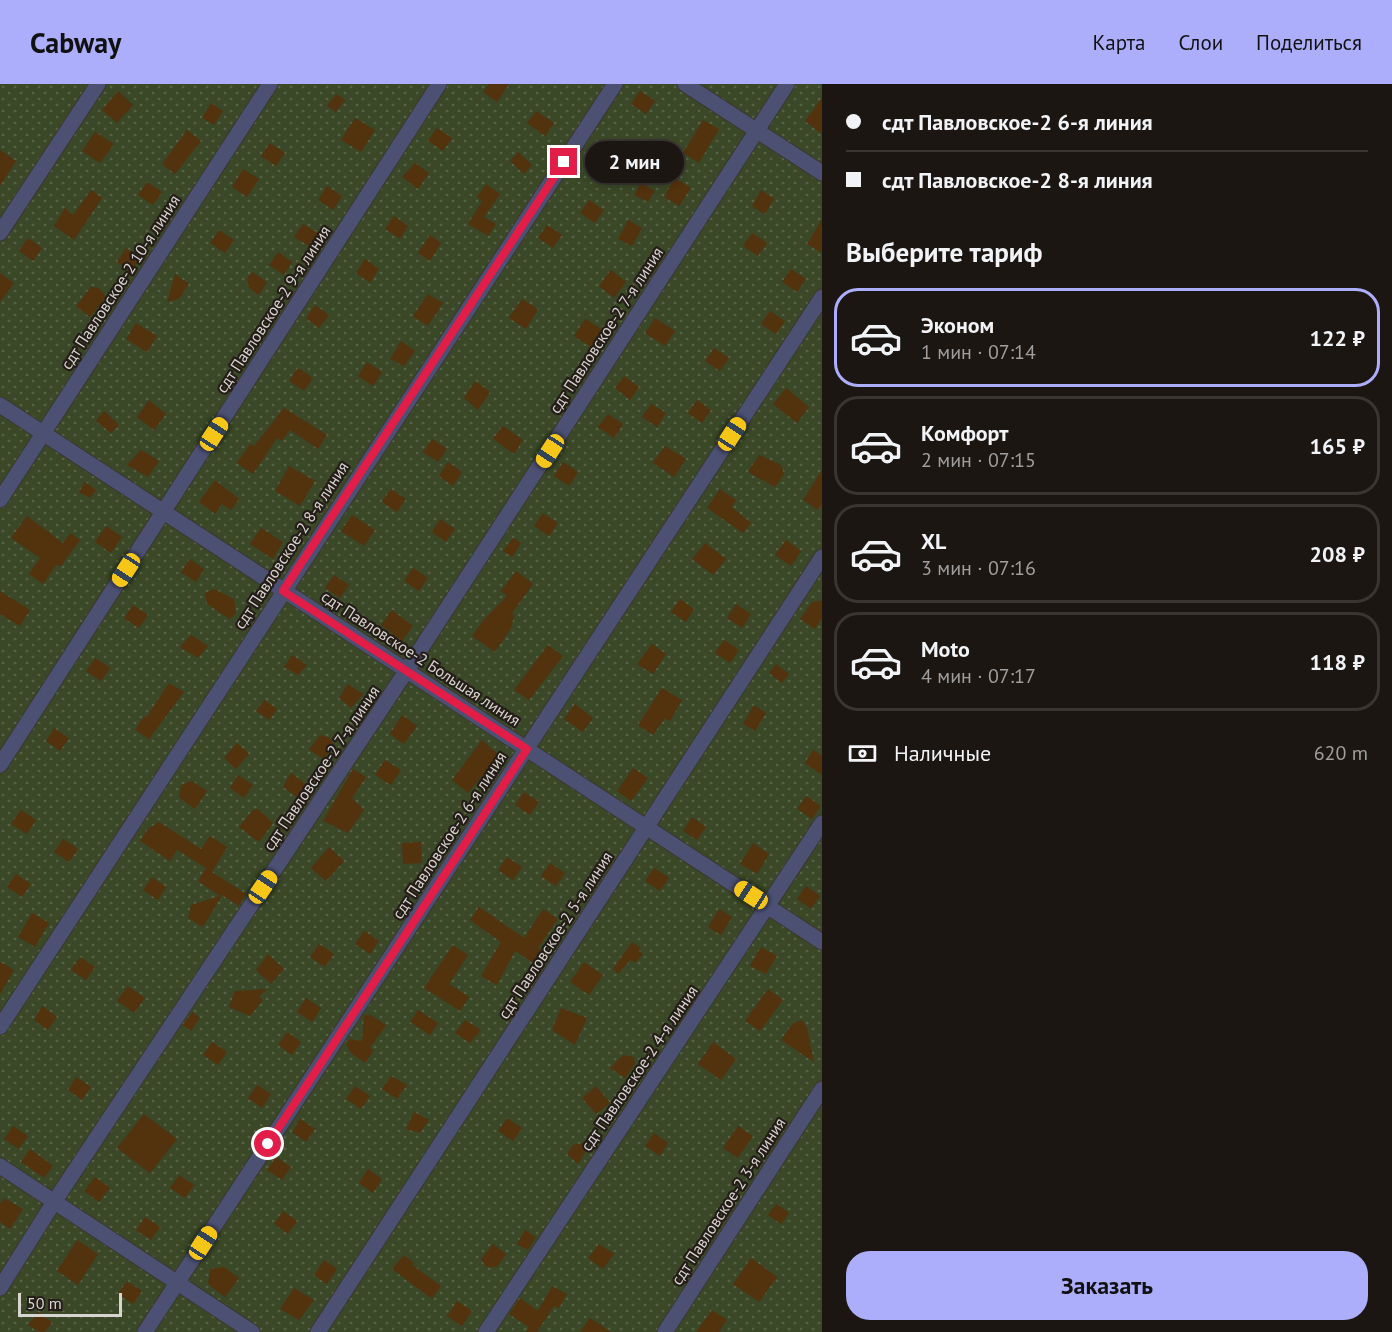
<!DOCTYPE html>
<html lang="ru">
<meta charset="utf-8">
<style>
:root{--surface:#1b1612;--page:#241f1b;--text:#f1f3f6;--muted:#a09f9f;--line:#393532;--accent:#adaefb}
body{margin:0;font-family:"PT Sans",sans-serif;background:var(--page);color:var(--text);height:100vh;display:flex;flex-direction:column;font-size:22px;white-space:nowrap}
*{box-sizing:border-box;margin:0}
p{font-size:20px;color:var(--muted)}
.icon{flex:none;width:33px;height:33px;fill:none;stroke:currentColor;stroke-width:2;stroke-linecap:round;stroke-linejoin:round}
.map{position:relative;flex:1;overflow:hidden}
.sheet{display:flex;flex-direction:column;background:var(--surface);width:570px}
.sheet>*{flex:none}
.banner{display:grid;align-content:center;height:132px;padding:0 24px;background:var(--surface)}
.scale{position:absolute;left:18px;bottom:15px;width:104px;box-sizing:border-box;padding-left:6px;border:3px solid #d8d4d0;border-top:0;font-size:16px;line-height:21px;white-space:nowrap;color:#d8d4d0;-webkit-text-stroke:4px #241d18;paint-order:stroke}
.end{position:absolute;width:27px;height:27px;margin:-14px;border:8px solid #e11d48;background:#fff;box-shadow:0 0 0 3px #fff}
.from{border-radius:50%}
.bubble{position:absolute;height:42px;border-radius:21px;background:var(--surface);box-shadow:0 3px 9px #0003,0 0 0 2px var(--line);font-size:20px;font-weight:700;line-height:42px;text-align:center}
.car{position:absolute;width:18px;height:36px;margin:-18px -9px;border-radius:8px;box-shadow:0 0 4px 2px #0007;background:linear-gradient(#f5c518 24%,#345 0 40%,#f5c518 0 76%,#345 0 86%,#f5c518 0)}
.banner b{display:flex;align-items:center;gap:21px;height:57px;font-size:22px}
.banner b+b{border-top:2px solid var(--line)}
.banner i{width:15px;height:15px;background:var(--text)}
ul{padding:0;list-style:none}
li{display:flex;align-items:center;gap:18px;height:99px;margin:0 12px 9px;padding:0 12px;border:3px solid var(--line);border-radius:24px}
li div{flex:1}
li b{display:block;font-size:22px}
li em{font-style:normal;font-weight:700}
li.on{border-color:var(--accent)}
li>.icon{width:54px;height:54px;stroke-width:1.5}
h2{padding:0 24px;font-size:27px;line-height:72px}
.pay{display:flex;align-items:center;gap:15px;height:66px;padding:0 24px;font-size:22px}
.pay p{margin-inline-start:auto}
.action{display:flex;gap:12px;margin-top:auto;padding:12px 24px}
.action a{flex:1;height:69px;border-radius:24px;background:var(--accent);color:#111;font-size:24px;font-weight:700;line-height:69px;text-align:center}
header{display:flex;align-items:center;gap:36px;box-sizing:border-box;height:84px;padding:0 30px;background:var(--accent);color:#111}
header strong{font-size:28px}
nav{display:flex;gap:33px;margin-inline-start:auto;font-size:21px}
main{display:flex;flex:1;min-height:0}
.map>svg:first-child{display:block}
.grass{fill:url(#grass-dots)}
.building{fill:#53320e}
.lines{fill:none;stroke-linecap:round;stroke-linejoin:round}
.minor-casing{stroke:#3d3732;stroke-width:17}
.minor{stroke:#4c5174;stroke-width:15}
.route{stroke:#e11d48;stroke-width:8}
.labels{text-anchor:middle;stroke-width:4.5;stroke-linejoin:round;paint-order:stroke}
.street-label{font-size:16px;fill:#d8d4d0;stroke:#241d18}
</style>
<header>
<strong>Cabway</strong>
<nav><a>Карта</a><a>Слои</a><a>Поделиться</a></nav>
</header>
<main>
<div class="map">
<svg width="822" height="1248" viewBox="0 0 822 1248">
<defs>
<pattern id="grass-dots" width="8" height="8" patternUnits="userSpaceOnUse" patternTransform="scale(1.5)"><rect width="8" height="8" fill="#3a4827"/><path d="M2 2h.1M6 6h.1" fill="none" stroke="#566245" stroke-width="1.8" stroke-linecap="round"/></pattern>
</defs>
<rect width="100%" height="100%" fill="#241d18"/>
<rect class="grass" x="0" y="0" width="822" height="1248"/>
<g class="building">
<path d="M 489,0 L 509,0 L 497,18 L 483,8 Z"/>
<path d="M 118,7 L 133,21 L 117,39 L 102,26 Z"/>
<path d="M 640,7 L 655,17 L 646,30 L 631,20 Z"/>
<path d="M 336,10 L 345,16 L 336,28 L 327,22 Z"/>
<path d="M 822,14 L 822,50 L 805,37 Z"/>
<path d="M 211,19 L 223,27 L 214,41 L 202,34 Z"/>
<path d="M 536,27 L 554,39 L 545,52 L 527,39 Z"/>
<path d="M 355,34 L 375,46 L 361,68 L 341,56 Z"/>
<path d="M 703,36 L 719,45 L 699,79 L 683,69 Z"/>
<path d="M 437,44 L 452,54 L 443,67 L 428,57 Z"/>
<path d="M 187,46 L 201,57 L 175,90 L 162,80 Z"/>
<path d="M 95,48 L 114,60 L 100,79 L 82,67 Z"/>
<path d="M 270,59 L 285,69 L 276,82 L 261,72 Z"/>
<path d="M 0,66 L 16,77 L 0,102 Z"/>
<path d="M 518,68 L 532,81 L 524,90 L 510,77 Z"/>
<path d="M 415,79 L 429,89 L 418,105 L 402,93 Z"/>
<path d="M 243,85 L 259,95 L 247,113 L 232,103 Z"/>
<path d="M 675,94 L 691,104 L 679,122 L 664,113 Z"/>
<path d="M 147,98 L 162,108 L 153,121 L 138,111 Z"/>
<path d="M 641,99 L 655,107 L 648,118 L 634,111 Z"/>
<path d="M 486,100 L 500,110 L 484,133 L 496,140 L 488,152 L 468,140 L 482,117 L 477,113 Z"/>
<path d="M 327,102 L 342,112 L 333,126 L 318,116 Z"/>
<path d="M 91,106 L 102,114 L 74,156 L 54,142 L 65,124 L 73,131 Z"/>
<path d="M 761,106 L 774,115 L 765,130 L 752,122 Z"/>
<path d="M 589,116 L 604,126 L 595,139 L 580,129 Z"/>
<path d="M 394,132 L 408,142 L 400,155 L 385,145 Z"/>
<path d="M 822,135 L 822,169 L 807,160 Z"/>
<path d="M 628,136 L 642,144 L 632,162 L 618,155 Z"/>
<path d="M 303,140 L 318,149 L 309,162 L 294,153 Z"/>
<path d="M 547,141 L 562,151 L 553,164 L 538,154 Z"/>
<path d="M 219,146 L 234,156 L 225,169 L 210,159 Z"/>
<path d="M 752,149 L 767,159 L 758,172 L 743,162 Z"/>
<path d="M 430,151 L 441,159 L 430,177 L 418,169 Z"/>
<path d="M 28,154 L 42,164 L 33,177 L 19,167 Z"/>
<path d="M 126,164 L 140,174 L 131,188 L 117,178 Z"/>
<path d="M 278,168 L 292,178 L 284,191 L 269,181 Z"/>
<path d="M 365,175 L 379,185 L 370,199 L 356,189 Z"/>
<path d="M 791,185 L 806,195 L 797,208 L 782,198 Z"/>
<path d="M 611,186 L 626,198 L 614,214 L 599,202 Z"/>
<path d="M 252,188 L 267,198 L 259,211 L 249,204 L 247,195 Z"/>
<path d="M 0,189 L 14,199 L 0,218 Z"/>
<path d="M 175,190 L 189,200 L 179,215 L 167,218 Z"/>
<path d="M 91,203 L 99,204 L 106,213 L 90,233 L 76,222 Z"/>
<path d="M 428,210 L 443,219 L 428,242 L 413,232 Z"/>
<path d="M 522,215 L 538,225 L 526,245 L 509,234 Z"/>
<path d="M 315,221 L 329,231 L 319,244 L 306,234 Z"/>
<path d="M 770,227 L 785,237 L 776,250 L 761,240 Z"/>
<path d="M 655,234 L 675,247 L 665,262 L 645,249 Z"/>
<path d="M 585,235 L 603,246 L 591,263 L 574,252 Z"/>
<path d="M 136,239 L 157,252 L 147,268 L 126,255 Z"/>
<path d="M 401,257 L 415,267 L 404,282 L 390,275 Z"/>
<path d="M 714,264 L 729,274 L 720,287 L 705,277 Z"/>
<path d="M 367,278 L 382,288 L 373,302 L 358,292 Z"/>
<path d="M 298,284 L 313,294 L 304,307 L 289,297 Z"/>
<path d="M 624,292 L 639,303 L 630,316 L 615,304 Z"/>
<path d="M 475,297 L 490,308 L 478,326 L 464,314 Z"/>
<path d="M 786,304 L 809,323 L 797,339 L 773,320 Z"/>
<path d="M 149,316 L 166,330 L 154,346 L 137,333 Z"/>
<path d="M 697,316 L 711,326 L 702,339 L 688,329 Z"/>
<path d="M 651,320 L 666,329 L 657,343 L 642,333 Z"/>
<path d="M 284,324 L 327,351 L 318,365 L 290,346 L 282,357 L 277,354 L 253,390 L 237,379 L 250,360 L 254,362 Z"/>
<path d="M 104,327 L 119,341 L 111,349 L 96,337 Z"/>
<path d="M 608,330 L 623,340 L 614,354 L 598,343 Z"/>
<path d="M 503,342 L 523,356 L 514,370 L 493,355 Z"/>
<path d="M 432,355 L 447,365 L 438,378 L 423,368 Z"/>
<path d="M 665,362 L 686,375 L 674,393 L 653,379 Z"/>
<path d="M 141,366 L 159,377 L 148,393 L 127,381 Z"/>
<path d="M 759,371 L 781,381 L 784,390 L 775,403 L 748,388 Z"/>
<path d="M 448,378 L 462,388 L 453,402 L 439,392 Z"/>
<path d="M 563,378 L 578,388 L 569,402 L 554,392 Z"/>
<path d="M 289,382 L 315,397 L 300,422 L 275,407 Z"/>
<path d="M 822,386 L 822,420 L 818,426 L 803,416 Z"/>
<path d="M 215,396 L 239,415 L 231,426 L 222,420 L 215,430 L 199,418 Z"/>
<path d="M 85,398 L 96,406 L 90,414 L 79,408 Z"/>
<path d="M 391,405 L 406,415 L 397,428 L 382,418 Z"/>
<path d="M 720,405 L 736,416 L 732,423 L 751,439 L 743,449 L 707,424 Z"/>
<path d="M 543,429 L 558,439 L 549,452 L 534,442 Z"/>
<path d="M 352,431 L 375,446 L 364,462 L 341,447 Z"/>
<path d="M 27,432 L 63,459 L 70,449 L 80,456 L 61,482 L 56,481 L 43,500 L 29,490 L 40,474 L 11,454 Z"/>
<path d="M 440,435 L 455,445 L 446,458 L 432,448 Z"/>
<path d="M 106,442 L 122,453 L 111,469 L 95,458 Z"/>
<path d="M 261,444 L 283,458 L 273,475 L 250,460 Z"/>
<path d="M 513,454 L 521,459 L 512,473 L 503,467 Z"/>
<path d="M 786,456 L 801,467 L 791,482 L 775,471 Z"/>
<path d="M 705,459 L 726,475 L 713,491 L 692,475 Z"/>
<path d="M 190,475 L 204,485 L 196,498 L 181,488 Z"/>
<path d="M 413,484 L 428,494 L 419,507 L 404,497 Z"/>
<path d="M 516,487 L 533,500 L 512,529 L 514,532 L 511,544 L 495,568 L 472,552 L 485,534 L 507,512 L 501,507 Z"/>
<path d="M 334,491 L 349,501 L 340,514 L 325,504 Z"/>
<path d="M 214,505 L 234,515 L 236,529 L 230,535 L 207,520 L 205,509 Z"/>
<path d="M 0,507 L 30,526 L 20,542 L 0,530 Z"/>
<path d="M 680,515 L 694,525 L 686,538 L 671,528 Z"/>
<path d="M 822,517 L 822,534 L 815,545 L 800,535 L 812,518 Z"/>
<path d="M 736,520 L 751,530 L 742,544 L 727,534 Z"/>
<path d="M 133,521 L 148,531 L 139,544 L 124,534 Z"/>
<path d="M 392,526 L 413,542 L 402,557 L 381,541 Z"/>
<path d="M 191,551 L 208,562 L 198,574 L 180,563 Z"/>
<path d="M 724,556 L 739,566 L 730,579 L 715,569 Z"/>
<path d="M 652,560 L 666,570 L 653,590 L 637,580 Z"/>
<path d="M 548,561 L 563,572 L 529,616 L 514,606 Z"/>
<path d="M 292,571 L 307,581 L 298,591 L 284,583 Z"/>
<path d="M 95,574 L 110,584 L 101,597 L 86,587 Z"/>
<path d="M 776,580 L 789,590 L 782,599 L 769,589 Z"/>
<path d="M 169,599 L 184,608 L 149,655 L 135,646 L 144,632 L 146,634 Z"/>
<path d="M 348,600 L 363,610 L 351,624 L 339,614 Z"/>
<path d="M 662,604 L 682,616 L 670,637 L 665,634 L 653,651 L 638,641 Z"/>
<path d="M 264,616 L 277,625 L 269,636 L 256,627 Z"/>
<path d="M 575,620 L 593,634 L 583,648 L 564,635 Z"/>
<path d="M 754,621 L 766,629 L 755,647 L 743,640 Z"/>
<path d="M 402,631 L 417,642 L 404,660 L 390,650 Z"/>
<path d="M 54,644 L 69,654 L 60,667 L 46,657 Z"/>
<path d="M 320,651 L 330,654 L 334,661 L 324,675 L 309,666 Z"/>
<path d="M 482,656 L 499,671 L 468,709 L 452,696 Z"/>
<path d="M 237,659 L 249,670 L 236,685 L 224,674 Z"/>
<path d="M 813,666 L 822,672 L 822,691 L 805,679 Z"/>
<path d="M 385,676 L 401,686 L 391,701 L 375,691 Z"/>
<path d="M 633,684 L 648,694 L 631,717 L 617,707 Z"/>
<path d="M 353,685 L 366,693 L 352,714 L 364,726 L 348,749 L 323,737 Z"/>
<path d="M 291,689 L 306,700 L 297,713 L 283,703 Z"/>
<path d="M 238,691 L 253,701 L 244,714 L 230,704 Z"/>
<path d="M 192,697 L 207,707 L 195,725 L 179,713 L 181,701 Z"/>
<path d="M 524,708 L 539,718 L 530,731 L 515,721 Z"/>
<path d="M 806,712 L 821,722 L 812,735 L 797,725 Z"/>
<path d="M 258,725 L 273,739 L 259,758 L 239,743 L 253,726 Z"/>
<path d="M 21,726 L 36,736 L 27,750 L 11,740 Z"/>
<path d="M 692,733 L 706,743 L 697,756 L 683,747 Z"/>
<path d="M 159,738 L 201,765 L 210,752 L 227,763 L 212,788 L 246,810 L 239,822 L 222,811 L 203,843 L 188,834 L 191,821 L 220,812 L 198,797 L 206,784 L 177,766 L 170,777 L 140,757 L 148,745 Z"/>
<path d="M 63,755 L 78,765 L 69,778 L 54,768 Z"/>
<path d="M 421,758 L 422,779 L 403,780 L 402,759 Z"/>
<path d="M 753,759 L 769,770 L 757,790 L 740,780 Z"/>
<path d="M 329,763 L 344,777 L 326,797 L 311,784 Z"/>
<path d="M 507,773 L 522,783 L 513,796 L 498,786 Z"/>
<path d="M 550,779 L 565,789 L 556,802 L 541,792 Z"/>
<path d="M 654,784 L 669,794 L 660,807 L 645,797 Z"/>
<path d="M 16,790 L 31,800 L 22,813 L 7,803 Z"/>
<path d="M 152,793 L 166,803 L 158,816 L 143,806 Z"/>
<path d="M 806,802 L 820,812 L 811,825 L 797,815 Z"/>
<path d="M 479,823 L 524,854 L 543,825 L 558,835 L 538,864 L 543,867 L 535,880 L 515,867 L 497,901 L 481,892 L 501,858 L 470,836 Z"/>
<path d="M 719,825 L 732,833 L 721,851 L 708,843 Z"/>
<path d="M 32,829 L 49,839 L 35,863 L 18,853 Z"/>
<path d="M 364,847 L 379,857 L 370,870 L 355,860 Z"/>
<path d="M 632,858 L 641,864 L 639,867 L 643,870 L 635,879 L 630,876 L 618,890 L 613,885 Z"/>
<path d="M 319,860 L 334,870 L 325,883 L 310,873 Z"/>
<path d="M 453,861 L 468,871 L 449,900 L 469,913 L 460,927 L 424,904 Z"/>
<path d="M 761,863 L 777,872 L 766,890 L 750,882 Z"/>
<path d="M 268,870 L 284,885 L 271,900 L 256,886 Z"/>
<path d="M 80,873 L 95,883 L 86,896 L 71,886 Z"/>
<path d="M 0,878 L 14,886 L 0,910 Z"/>
<path d="M 584,878 L 603,891 L 589,911 L 570,898 Z"/>
<path d="M 128,902 L 145,914 L 134,929 L 117,917 Z"/>
<path d="M 267,905 L 259,913 L 263,916 L 250,932 L 229,923 L 235,907 Z"/>
<path d="M 768,905 L 783,916 L 760,947 L 745,937 Z"/>
<path d="M 306,914 L 321,924 L 312,938 L 297,928 Z"/>
<path d="M 42,922 L 57,933 L 48,946 L 34,936 Z"/>
<path d="M 561,924 L 587,934 L 575,961 L 552,946 Z"/>
<path d="M 418,926 L 438,939 L 430,951 L 410,938 Z"/>
<path d="M 192,928 L 200,934 L 191,947 L 183,941 Z"/>
<path d="M 364,931 L 371,931 L 386,941 L 370,964 L 374,966 L 365,979 L 351,969 L 346,960 L 350,955 L 362,957 Z"/>
<path d="M 465,936 L 481,946 L 470,959 L 455,949 Z"/>
<path d="M 802,936 L 807,944 L 814,978 L 781,956 L 793,939 Z"/>
<path d="M 287,948 L 301,958 L 292,971 L 278,961 Z"/>
<path d="M 212,958 L 227,968 L 218,981 L 203,971 Z"/>
<path d="M 713,958 L 736,975 L 721,996 L 698,980 Z"/>
<path d="M 623,971 L 634,973 L 635,980 L 625,994 L 610,984 Z"/>
<path d="M 391,992 L 407,1001 L 397,1015 L 382,1005 Z"/>
<path d="M 76,993 L 91,1003 L 82,1016 L 68,1006 Z"/>
<path d="M 257,1001 L 271,1010 L 262,1024 L 248,1014 Z"/>
<path d="M 355,1002 L 370,1012 L 361,1025 L 346,1015 Z"/>
<path d="M 596,1002 L 610,1019 L 596,1030 L 582,1014 Z"/>
<path d="M 414,1028 L 429,1036 L 420,1049 L 406,1045 Z"/>
<path d="M 144,1030 L 177,1055 L 150,1089 L 117,1064 Z"/>
<path d="M 507,1034 L 522,1044 L 513,1057 L 498,1047 Z"/>
<path d="M 300,1035 L 315,1045 L 306,1058 L 292,1048 Z"/>
<path d="M 13,1042 L 28,1052 L 19,1065 L 4,1055 Z"/>
<path d="M 738,1042 L 753,1052 L 738,1074 L 723,1064 Z"/>
<path d="M 654,1049 L 668,1059 L 660,1072 L 645,1062 Z"/>
<path d="M 583,1059 L 586,1066 L 578,1080 L 567,1070 L 573,1061 Z"/>
<path d="M 30,1065 L 53,1082 L 44,1094 L 21,1078 Z"/>
<path d="M 276,1073 L 291,1083 L 282,1096 L 267,1086 Z"/>
<path d="M 368,1085 L 382,1095 L 373,1109 L 359,1099 Z"/>
<path d="M 179,1091 L 194,1101 L 185,1114 L 170,1104 Z"/>
<path d="M 95,1093 L 110,1104 L 99,1118 L 84,1107 Z"/>
<path d="M 4,1114 L 23,1125 L 10,1145 L 0,1138 L 0,1120 Z"/>
<path d="M 776,1120 L 789,1129 L 781,1140 L 768,1131 Z"/>
<path d="M 283,1127 L 297,1137 L 288,1150 L 274,1140 Z"/>
<path d="M 145,1133 L 160,1143 L 151,1156 L 136,1146 Z"/>
<path d="M 525,1146 L 536,1153 L 528,1166 L 517,1160 Z"/>
<path d="M 77,1156 L 98,1170 L 78,1201 L 57,1187 Z"/>
<path d="M 493,1160 L 506,1170 L 497,1183 L 486,1183 L 481,1175 Z"/>
<path d="M 599,1160 L 614,1170 L 603,1185 L 588,1174 Z"/>
<path d="M 404,1171 L 414,1179 L 412,1181 L 441,1202 L 432,1215 L 392,1185 Z"/>
<path d="M 751,1174 L 777,1193 L 759,1218 L 733,1200 Z"/>
<path d="M 324,1176 L 337,1185 L 327,1200 L 314,1191 Z"/>
<path d="M 224,1183 L 239,1194 L 225,1213 L 208,1200 L 210,1185 Z"/>
<path d="M 127,1197 L 142,1207 L 133,1220 L 118,1210 Z"/>
<path d="M 552,1202 L 567,1210 L 559,1224 L 554,1222 L 537,1248 L 526,1248 L 529,1243 L 509,1230 L 520,1214 L 538,1227 Z"/>
<path d="M 294,1204 L 314,1216 L 299,1236 L 280,1225 Z"/>
<path d="M 457,1217 L 472,1227 L 462,1242 L 447,1232 Z"/>
<path d="M 712,1226 L 727,1236 L 719,1248 L 696,1248 Z"/>
<path d="M 37,1228 L 52,1238 L 45,1248 L 39,1248 L 28,1241 Z"/>
<path d="M 590,1234 L 611,1248 L 580,1248 Z"/>
</g>
<g class="lines">
<g class="minor-casing">
<g id="minor">
<path d="M 685,0 L 822,89"/>
<path d="M 0,149 L 98,0"/>
<path d="M 0,321 L 822,858"/>
<path d="M 0,416 L 270,0"/>
<path d="M 0,681 L 439,0"/>
<path d="M 0,943 L 615,0"/>
<path d="M 0,1082 L 252,1248"/>
<path d="M 0,1204 L 54,1118 L 407,586 L 787,0"/>
<path d="M 145,1248 L 822,213"/>
<path d="M 318,1248 L 822,473"/>
<path d="M 486,1248 L 822,739"/>
<path d="M 665,1248 L 822,1005"/>
</g>
</g>
<use href="#minor" class="minor"/>
</g>
<g class="lines">
<path class="route" d="M 268,1060 L 527,665 L 283,507 L 564,78"/>
</g>
<g class="labels">
<g class="street-label">
<text transform="translate(120 198) rotate(-57)" y="6">сдт Павловское-2 10-я линия</text>
<text transform="translate(273 225) rotate(-57)" y="6">сдт Павловское-2 9-я линия</text>
<text transform="translate(606 246) rotate(-57)" y="6">сдт Павловское-2 7-я линия</text>
<text transform="translate(291 461) rotate(-57)" y="6">сдт Павловское-2 8-я линия</text>
<text transform="translate(421 574) rotate(33)" y="6">сдт Павловское-2 Большая линия</text>
<text transform="translate(321 684) rotate(-56)" y="6">сдт Павловское-2 7-я линия</text>
<text transform="translate(449 751) rotate(-57)" y="6">сдт Павловское-2 6-я линия</text>
<text transform="translate(555 851) rotate(-57)" y="6">сдт Павловское-2 5-я линия</text>
<text transform="translate(639 984) rotate(-56)" y="6">сдт Павловское-2 4-я линия</text>
<text transform="translate(728 1117) rotate(-57)" y="6">сдт Павловское-2 3-я линия</text>
</g>
</g>
</svg>
<div class="scale">50 m</div>
<i class="end from" style="left:268px;top:1060px"></i>
<i class="end" style="left:564px;top:78px"></i>
<div class="bubble" style="left:585px;top:57px;width:99px">2 мин</div>
<i class="car" style="left:214px;top:350px;rotate:33deg"></i>
<i class="car" style="left:732px;top:350px;rotate:33deg"></i>
<i class="car" style="left:550px;top:367px;rotate:213deg"></i>
<i class="car" style="left:126px;top:486px;rotate:213deg"></i>
<i class="car" style="left:263px;top:803px;rotate:34deg"></i>
<i class="car" style="left:751px;top:811px;rotate:303deg"></i>
<i class="car" style="left:203px;top:1159px;rotate:33deg"></i>
</div>
<section class="sheet">
<div class="banner">
<b><i class="from"></i>сдт Павловское-2 6-я линия</b>
<b><i></i>сдт Павловское-2 8-я линия</b>
</div>
<h2>Выберите тариф</h2>
<ul>
<li class="on"><svg class="icon" aria-label="car" viewBox="0 0 24 24"><path d="M5 17H2v-5l4-1 3-4h7l3 4 3 1v5h-3M9 17h6M6 11h13"/><circle cx="7" cy="17" r="2"/><circle cx="17" cy="17" r="2"/></svg><div><b>Эконом</b><p>1 мин · 07:14</p></div><em>122 ₽</em></li>
<li><svg class="icon" aria-label="car" viewBox="0 0 24 24"><path d="M5 17H2v-5l4-1 3-4h7l3 4 3 1v5h-3M9 17h6M6 11h13"/><circle cx="7" cy="17" r="2"/><circle cx="17" cy="17" r="2"/></svg><div><b>Комфорт</b><p>2 мин · 07:15</p></div><em>165 ₽</em></li>
<li><svg class="icon" aria-label="car" viewBox="0 0 24 24"><path d="M5 17H2v-5l4-1 3-4h7l3 4 3 1v5h-3M9 17h6M6 11h13"/><circle cx="7" cy="17" r="2"/><circle cx="17" cy="17" r="2"/></svg><div><b>XL</b><p>3 мин · 07:16</p></div><em>208 ₽</em></li>
<li><svg class="icon" aria-label="car" viewBox="0 0 24 24"><path d="M5 17H2v-5l4-1 3-4h7l3 4 3 1v5h-3M9 17h6M6 11h13"/><circle cx="7" cy="17" r="2"/><circle cx="17" cy="17" r="2"/></svg><div><b>Moto</b><p>4 мин · 07:17</p></div><em>118 ₽</em></li>
</ul>
<div class="pay"><svg class="icon" aria-label="cash" viewBox="0 0 24 24"><path d="M3 7h18v10H3z"/><circle cx="12" cy="12" r="2"/></svg>Наличные<p>620 m</p></div>
<div class="action"><a>Заказать</a></div>
</section>
</main>
